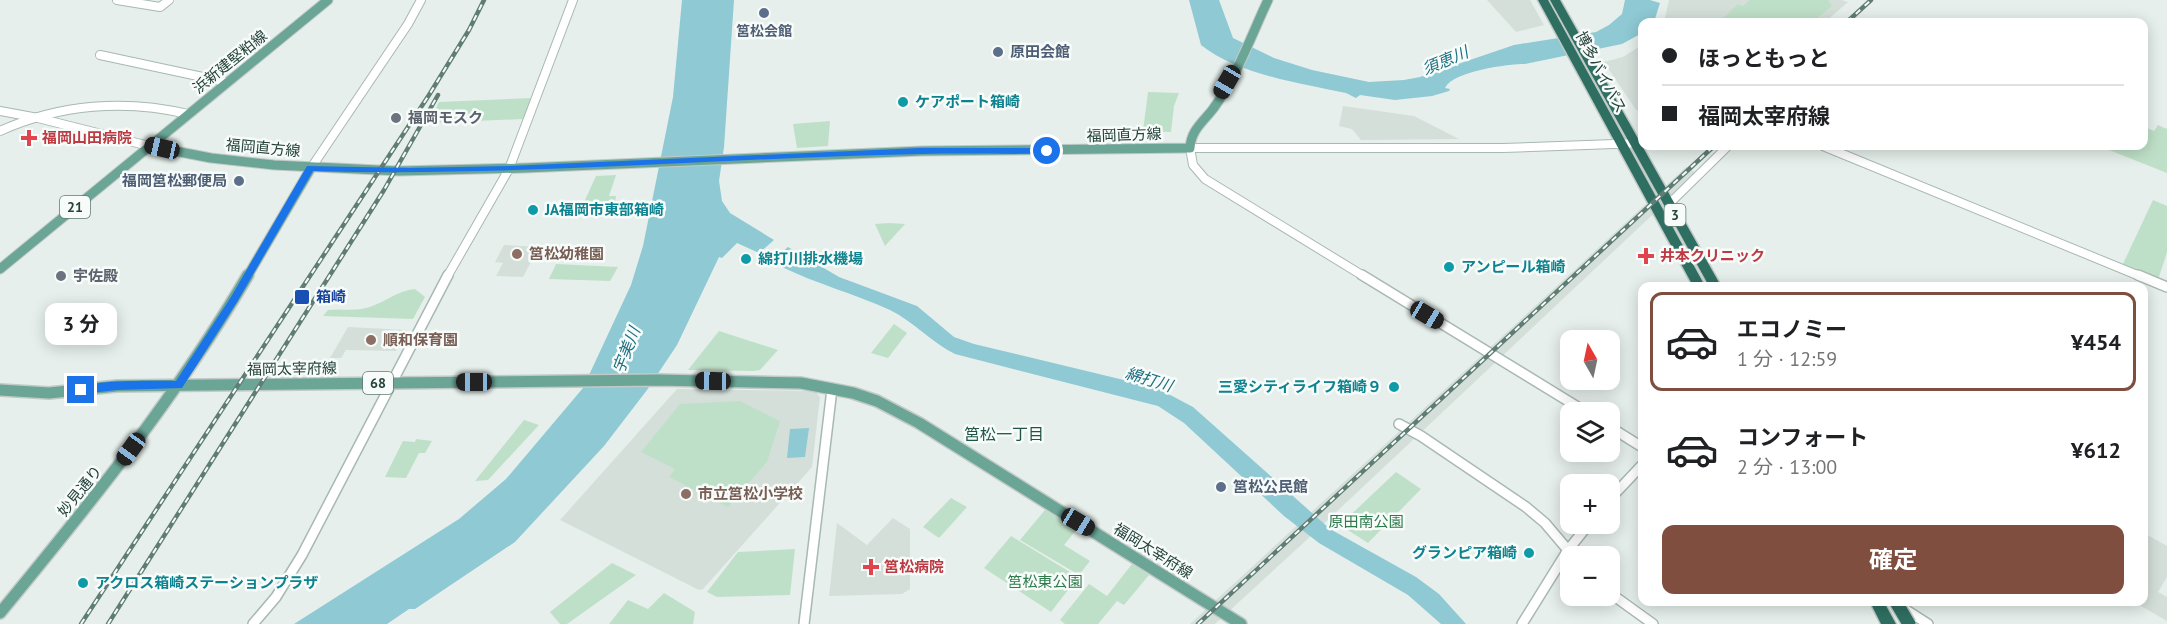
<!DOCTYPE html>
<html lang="ja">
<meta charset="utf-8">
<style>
:root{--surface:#fff;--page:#f6f6f6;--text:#202124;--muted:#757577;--line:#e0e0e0;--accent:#7f4e3f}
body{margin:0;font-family:"PT Sans","Noto Sans JP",sans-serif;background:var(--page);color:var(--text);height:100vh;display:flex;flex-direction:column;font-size:22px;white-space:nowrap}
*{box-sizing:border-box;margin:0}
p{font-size:20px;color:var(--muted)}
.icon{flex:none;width:33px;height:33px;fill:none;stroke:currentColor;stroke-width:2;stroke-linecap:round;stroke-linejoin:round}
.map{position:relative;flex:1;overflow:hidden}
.panel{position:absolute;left:1638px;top:282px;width:510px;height:324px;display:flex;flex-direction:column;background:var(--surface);border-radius:12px;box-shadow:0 3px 15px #0003}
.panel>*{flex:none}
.hud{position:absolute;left:1638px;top:18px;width:510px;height:132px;border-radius:12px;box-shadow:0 3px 15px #0003;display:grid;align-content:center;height:132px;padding:0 24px;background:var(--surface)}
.needle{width:39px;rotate:351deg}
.buttons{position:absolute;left:1560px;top:330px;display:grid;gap:12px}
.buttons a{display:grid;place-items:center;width:60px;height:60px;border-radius:12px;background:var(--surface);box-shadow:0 3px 15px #0003;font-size:30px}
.end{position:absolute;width:27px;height:27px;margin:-14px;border:8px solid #1a73e8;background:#fff;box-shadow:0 0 0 3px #fff}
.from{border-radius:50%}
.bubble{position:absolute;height:42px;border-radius:12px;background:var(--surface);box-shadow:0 3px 15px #0003;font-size:20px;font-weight:700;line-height:42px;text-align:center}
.car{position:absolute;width:18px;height:36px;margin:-18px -9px;border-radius:8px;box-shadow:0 0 4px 2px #0007;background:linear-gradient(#222 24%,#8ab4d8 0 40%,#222 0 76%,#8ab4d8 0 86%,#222 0)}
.hud b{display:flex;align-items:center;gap:21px;height:57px;font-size:22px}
.hud b+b{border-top:2px solid var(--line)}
.hud i{width:15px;height:15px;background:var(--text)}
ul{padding:10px 0 0;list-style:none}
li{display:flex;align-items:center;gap:18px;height:99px;margin:0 12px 9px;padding:0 12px;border:3px solid transparent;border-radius:12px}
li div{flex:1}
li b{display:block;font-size:22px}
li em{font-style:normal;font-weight:700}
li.on{border-color:var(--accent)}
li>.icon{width:54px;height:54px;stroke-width:1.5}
.primary-button{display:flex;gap:12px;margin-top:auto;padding:12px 24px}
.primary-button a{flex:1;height:69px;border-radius:12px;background:var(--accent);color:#fff;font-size:24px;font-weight:700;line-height:69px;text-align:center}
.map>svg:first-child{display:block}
.built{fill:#d4dfda}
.green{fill:#bfe0c8}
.water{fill:#8ec9d4}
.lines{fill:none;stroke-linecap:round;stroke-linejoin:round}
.minor-far1-casing{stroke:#a8b8b2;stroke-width:10}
.minor-casing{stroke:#a8b8b2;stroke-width:12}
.major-far1-casing{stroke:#c2cac8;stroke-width:11}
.major-casing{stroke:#c2cac8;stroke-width:14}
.highway-casing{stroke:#c2cac8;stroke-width:3}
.minor-far1{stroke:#fff;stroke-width:8}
.minor{stroke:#fff;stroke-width:9}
.major-far1{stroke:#6aa596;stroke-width:9}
.major{stroke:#6aa596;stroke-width:11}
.highway{fill:#2f6f62;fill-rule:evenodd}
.rail-casing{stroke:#5f7d75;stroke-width:4.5}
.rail{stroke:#f7fbf9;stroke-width:2;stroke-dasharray:6;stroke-linecap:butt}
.highway-bridge-casing{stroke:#c2cac8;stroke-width:16;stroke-linecap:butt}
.highway-bridge{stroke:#2f6f62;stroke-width:13}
.route{fill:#1a73e8}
.service-dot{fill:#5c6f8a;stroke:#f7fbf9;stroke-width:2}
.culture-dot{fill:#0f9aa8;stroke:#f7fbf9;stroke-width:2}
.worship-dot{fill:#6b7280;stroke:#f7fbf9;stroke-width:2}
.health-dot{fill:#e0444e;stroke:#f7fbf9;stroke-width:2}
.education-dot{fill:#8d6e63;stroke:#f7fbf9;stroke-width:2}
.transit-dot{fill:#1a4fb4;stroke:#f7fbf9;stroke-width:2}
.labels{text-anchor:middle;stroke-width:5;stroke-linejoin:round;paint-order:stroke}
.far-service-label{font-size:14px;font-weight:bold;fill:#4e5e75;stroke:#f7fbf9}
.shield{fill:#f7fbf9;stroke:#637a73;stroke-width:1.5}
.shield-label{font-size:14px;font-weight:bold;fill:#24423a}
.service-label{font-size:15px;font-weight:bold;fill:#4e5e75;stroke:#f7fbf9;text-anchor:start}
.street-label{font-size:15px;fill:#24423a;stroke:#f7fbf9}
.culture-label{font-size:15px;font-weight:bold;fill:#0d838f;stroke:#f7fbf9;text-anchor:start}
.worship-label{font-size:15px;font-weight:bold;fill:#5b616d;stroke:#f7fbf9;text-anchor:start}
.health-label{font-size:15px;font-weight:bold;fill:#be3a42;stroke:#f7fbf9;text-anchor:start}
.education-label{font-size:15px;font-weight:bold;fill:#785e54;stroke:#f7fbf9;text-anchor:start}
.transit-label{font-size:15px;font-weight:bold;fill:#164399;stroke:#f7fbf9;text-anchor:start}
.park-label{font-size:15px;fill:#2d7a4b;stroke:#f7fbf9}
.water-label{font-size:16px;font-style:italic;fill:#1c6f80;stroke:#f7fbf9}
.neighbourhood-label{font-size:16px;fill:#1f5548;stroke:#f7fbf9}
</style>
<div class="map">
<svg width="2167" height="624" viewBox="0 0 2167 624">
<rect width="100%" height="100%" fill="#e6efeb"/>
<g class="built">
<path d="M 1487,0 L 1530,0 L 1544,25 L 1516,32 Z"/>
<path d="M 1669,0 L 1841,0 L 1848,2 L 1825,22 L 1664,22 Z"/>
<path d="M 1642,45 L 1642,111 L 1636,110 L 1604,62 L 1623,57 Z"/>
<path d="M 1343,106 L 1414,116 L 1459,139 L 1361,140 L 1352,129 L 1339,126 Z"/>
<path d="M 1686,167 L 1697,173 L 1299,547 L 1215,624 L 1190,624 Z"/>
<path d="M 504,245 L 539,247 L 523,277 L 496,276 L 503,263 L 495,262 Z"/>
<path d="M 348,327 L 407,330 L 396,351 L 346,350 L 341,358 L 330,358 Z"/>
<path d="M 677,389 L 815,391 L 820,397 L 812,467 L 703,589 L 699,590 L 560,520 Z"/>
<path d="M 893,518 L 910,529 L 910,589 L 902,594 L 829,596 L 837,523 L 867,545 Z"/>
<path d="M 2144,533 L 2167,546 L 2167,577 L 2158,592 L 2167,597 L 2167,621 L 2134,602 L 2144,602 Z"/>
</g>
<g class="green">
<path d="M 1750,0 L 1828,0 L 1832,6 L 1812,22 L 1727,22 L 1721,20 L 1738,4 L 1743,6 Z"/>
<path d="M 1148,92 L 1179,93 L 1174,106 L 1171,132 L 1143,131 Z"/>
<path d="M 532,98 L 523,119 L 429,123 L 439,102 Z"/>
<path d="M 830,121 L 828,146 L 797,148 L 793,124 Z"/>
<path d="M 2158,125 L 2167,129 L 2167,173 L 2099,146 L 2144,146 L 2144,127 L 2154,131 Z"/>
<path d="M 616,175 L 609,196 L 616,196 L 614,208 L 580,211 L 596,176 Z"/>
<path d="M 2153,200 L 2167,206 L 2167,252 L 2158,280 L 2122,266 Z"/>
<path d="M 889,223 L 905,224 L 885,246 L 875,224 Z"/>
<path d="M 556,264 L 618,267 L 610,281 L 549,279 Z"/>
<path d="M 415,289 L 425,297 L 413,319 L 323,316 L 328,310 C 342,308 354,312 370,307 C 387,301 397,291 415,289 Z"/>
<path d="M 894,324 L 907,333 L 888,358 L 871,353 Z"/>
<path d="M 719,331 L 778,350 L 760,370 L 754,371 L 688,370 Z"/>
<path d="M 740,401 L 780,421 L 767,462 L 728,507 L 669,477 L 675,469 L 641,452 L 680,404 Z"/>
<path d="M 524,420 L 539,425 L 488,480 L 475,481 Z"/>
<path d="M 416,439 L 432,441 L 425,453 L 419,453 L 406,478 L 385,477 L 403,441 L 415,442 Z"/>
<path d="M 1396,472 L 1421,489 L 1368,543 L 1340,525 Z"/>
<path d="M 951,498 L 967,507 L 939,538 L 923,527 Z"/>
<path d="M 1045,510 L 1077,529 L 1064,545 L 1090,561 L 1079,575 L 1020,540 Z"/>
<path d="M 1011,536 L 1078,577 L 1051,612 L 984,568 Z"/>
<path d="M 795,549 L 790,595 L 717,597 L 707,592 L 738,552 Z"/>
<path d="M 612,563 L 636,575 L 567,624 L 560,624 L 550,612 Z"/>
<path d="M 1132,564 L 1149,575 L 1124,605 L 1117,601 L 1098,624 L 1065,624 L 1060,620 L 1089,584 L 1107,596 Z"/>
<path d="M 664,593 L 695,612 L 693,624 L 609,624 L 628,600 L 648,609 Z"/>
</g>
<g class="water">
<path d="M 682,0 L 734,0 L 724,147 L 719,181 L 722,201 L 730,213 L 774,240 L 759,253 L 737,243 L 722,258 L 719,257 L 677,345 L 647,390 L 604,446 L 515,542 L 415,609 L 409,609 L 387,624 L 294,624 L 459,519 L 506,479 L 583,388 L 631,285 L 643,246 L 673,97 Z"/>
<path d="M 1189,0 L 1219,0 L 1233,38 L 1274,58 L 1312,70 L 1369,82 L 1404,80 L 1420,77 L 1514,45 L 1596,32 L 1609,25 L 1622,14 L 1625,0 L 1650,0 L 1660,3 L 1654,22 L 1642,22 L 1642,33 L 1622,44 L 1525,64 C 1508,64 1453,71 1445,88 L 1450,89 L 1449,91 L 1432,96 L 1395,100 L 1360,95 L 1356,98 L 1346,93 C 1302,84 1237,74 1201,45 Z"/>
<path d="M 788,247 L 839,277 L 917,306 L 954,337 L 974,344 L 1157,388 L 1193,407 L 1330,529 L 1416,577 L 1439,594 L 1466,624 L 1441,624 L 1408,595 L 1319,543 L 1284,516 L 1184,423 L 1158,406 L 955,354 C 931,342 914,322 890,310 C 855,294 817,284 782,267 L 785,264 L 775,259 Z"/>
<path d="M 809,428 L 805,457 L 787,458 L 790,429 Z"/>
</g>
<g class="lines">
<g class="minor-far1-casing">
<g id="minor-far1">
<path d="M 117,0 L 160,7 L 169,0"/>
<path d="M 100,55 L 226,82"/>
<path d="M 0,111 L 38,118 L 149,146"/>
<path d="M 0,131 C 60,104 125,99 188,114"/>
<path d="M 1823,146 L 2142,277"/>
<path d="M 311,168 L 408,24 L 421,0"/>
<path d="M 1669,204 L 1728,146"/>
<path d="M 447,277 L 509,169 L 573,0"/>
<path d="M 1365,277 L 1205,179 L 1193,165 L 1190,148 L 1503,148 L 1642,143"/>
</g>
</g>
<g class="minor-casing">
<g id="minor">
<path d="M 1362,275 L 1586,412"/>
<path d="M 2138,275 L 2167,287"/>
<path d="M 1399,424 L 1421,436 L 1526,507 L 1545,523 L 1573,556"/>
<path d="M 1610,427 L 1642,447"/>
<path d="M 1610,499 L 1642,465"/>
<path d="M 1610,593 L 1653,624"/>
<path d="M 1900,606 L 1928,624"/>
<path d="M 253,624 L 276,597 L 302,555 L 448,275"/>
<path d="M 804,624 L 832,389"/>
<path d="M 1522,624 L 1568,550 L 1589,524"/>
</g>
</g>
<g class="major-far1-casing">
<g id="major-far1">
<path d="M 149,146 L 211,158 L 274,165 L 399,171 L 525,168 L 922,151 L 1190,148 C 1191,130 1203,122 1213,109 C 1237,76 1251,36 1268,0"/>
<path d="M 0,269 L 328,0"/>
<path d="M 247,277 L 311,168"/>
</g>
</g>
<g class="major-casing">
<g id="major">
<path d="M 0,390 L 49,393 L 117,386 L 657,380 L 801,383 L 853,393 L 877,401 L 919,423 L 1241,624"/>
<path d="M 0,613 C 89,505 177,396 248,275"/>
</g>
</g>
<g class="highway-casing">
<g id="highway">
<path d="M 1538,0 L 1548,0 L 1705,286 L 1693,286 Z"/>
<path d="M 1550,0 L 1560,0 L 1721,286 L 1709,286 Z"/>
<path d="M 1870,602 L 1884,602 L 1896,624 L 1881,624 Z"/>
</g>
</g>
<use href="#minor-far1" class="minor-far1"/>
<use href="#minor" class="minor"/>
<use href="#major-far1" class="major-far1"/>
<use href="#major" class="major"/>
<use href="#highway" class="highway"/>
<g class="rail-casing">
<g id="rail">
<path d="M 1847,22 L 1871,0"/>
<path d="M 81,624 L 429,95 L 469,30 L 484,0"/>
<path d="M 108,624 L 384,190 L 438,95"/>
<path d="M 1198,624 L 1714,146"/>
</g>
</g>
<use href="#rail" class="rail"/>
<g class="highway-bridge-casing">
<path id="highway-bridge" d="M 1896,602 L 1909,624"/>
</g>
<use href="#highway-bridge" class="highway-bridge"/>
</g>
<path class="route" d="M 920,148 L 1047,148 L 1051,151 L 1047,154 C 1005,154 962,153 920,154 C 717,158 516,177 313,171 L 237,302 L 182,388 L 117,390 L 81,394 L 76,390 C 86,379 158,381 176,381 L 231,297 L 307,166 L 409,168 L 509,166 Z"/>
<g class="service-dot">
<circle cx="764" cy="13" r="6"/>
<circle cx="998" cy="52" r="6"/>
<circle cx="239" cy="181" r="6"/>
<circle cx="1221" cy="487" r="6"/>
</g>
<g class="culture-dot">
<circle cx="903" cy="102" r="6"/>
<circle cx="533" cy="210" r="6"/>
<circle cx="746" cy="259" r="6"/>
<circle cx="1449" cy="267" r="6"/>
<circle cx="1394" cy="387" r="6"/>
<circle cx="1529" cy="553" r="6"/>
<circle cx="83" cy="583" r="6"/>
</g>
<g class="worship-dot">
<circle cx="396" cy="118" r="6"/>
<circle cx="61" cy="276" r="6"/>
</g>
<g class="health-dot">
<path d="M26 129h6v6h6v6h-6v6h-6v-6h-6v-6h6z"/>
<path d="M1643 247h6v6h6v6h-6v6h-6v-6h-6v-6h6z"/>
<path d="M868 558h6v6h6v6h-6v6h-6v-6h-6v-6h6z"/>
</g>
<g class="education-dot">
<circle cx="517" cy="254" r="6"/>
<circle cx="371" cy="340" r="6"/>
<circle cx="686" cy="494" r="6"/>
</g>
<rect class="transit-dot" x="294" y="289" width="16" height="16" rx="3"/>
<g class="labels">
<g class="far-service-label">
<text x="764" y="36">筥松会館</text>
</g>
<g class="shield">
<rect x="60" y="196" width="30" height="22" rx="4.5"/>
<rect x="1664.5" y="204" width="21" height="22" rx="4.5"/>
<rect x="363" y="372" width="30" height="22" rx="4.5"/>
</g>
<g class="shield-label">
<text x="75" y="212">21</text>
<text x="1675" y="220">3</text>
<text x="378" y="388">68</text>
</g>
<g class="service-label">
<text x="1010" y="57">原田会館</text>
<text x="227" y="186" text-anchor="end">福岡筥松郵便局</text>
<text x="1233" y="492">筥松公民館</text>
</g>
<g class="street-label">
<text transform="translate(230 62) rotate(-39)" y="5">浜新建堅粕線</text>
<text transform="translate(1601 72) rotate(62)" y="5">博多バイパス</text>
<text transform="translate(1124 135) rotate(-2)" y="5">福岡直方線</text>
<text transform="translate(263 148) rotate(5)" y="5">福岡直方線</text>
<text transform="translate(292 369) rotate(-1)" y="5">福岡太宰府線</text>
<text transform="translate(80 491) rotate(-51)" y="5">妙見通り</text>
<text transform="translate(1153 551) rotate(32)" y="5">福岡太宰府線</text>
</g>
<g class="culture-label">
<text x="915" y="107">ケアポート箱崎</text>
<text x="545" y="215">JA福岡市東部箱崎</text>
<text x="758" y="264">綿打川排水機場</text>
<text x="1461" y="272">アンピール箱崎</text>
<text x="1382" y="392" text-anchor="end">三愛シティライフ箱崎９</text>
<text x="1517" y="558" text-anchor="end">グランピア箱崎</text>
<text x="95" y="588">アクロス箱崎ステーションプラザ</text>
</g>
<g class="worship-label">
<text x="408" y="123">福岡モスク</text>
<text x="73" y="281">宇佐殿</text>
</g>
<g class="health-label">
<text x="42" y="143">福岡山田病院</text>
<text x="1660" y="261">井本クリニック</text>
<text x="884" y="572">筥松病院</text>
</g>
<g class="education-label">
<text x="529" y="259">筥松幼稚園</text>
<text x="383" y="345">順和保育園</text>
<text x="698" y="499">市立筥松小学校</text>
</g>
<g class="transit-label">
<text x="316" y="302">箱崎</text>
</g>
<g class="park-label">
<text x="1366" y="527">原田南公園</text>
<text x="1045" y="587">筥松東公園</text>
</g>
<g class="water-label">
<text transform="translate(1445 60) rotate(-23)" y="6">須恵川</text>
<text transform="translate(626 350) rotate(-69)" y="6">宇美川</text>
<text transform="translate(1149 379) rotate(17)" y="6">綿打川</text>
</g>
<g class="neighbourhood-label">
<text x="1004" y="440">筥松一丁目</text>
</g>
</g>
</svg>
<div class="buttons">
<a><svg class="needle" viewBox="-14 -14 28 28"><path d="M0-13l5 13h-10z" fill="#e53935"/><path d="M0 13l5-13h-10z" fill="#757577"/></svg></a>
<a><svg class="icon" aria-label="layers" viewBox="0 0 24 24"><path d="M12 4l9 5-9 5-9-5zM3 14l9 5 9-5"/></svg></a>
<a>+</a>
<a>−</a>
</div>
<i class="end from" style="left:1047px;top:151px"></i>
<i class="end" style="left:81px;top:390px"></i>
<div class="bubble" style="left:45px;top:303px;width:72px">3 分</div>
<i class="car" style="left:1227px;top:82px;rotate:210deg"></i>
<i class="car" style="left:162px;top:148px;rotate:283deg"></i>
<i class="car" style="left:1427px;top:315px;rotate:121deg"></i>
<i class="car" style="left:713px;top:381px;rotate:271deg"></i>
<i class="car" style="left:474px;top:382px;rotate:270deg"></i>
<i class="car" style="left:131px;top:449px;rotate:216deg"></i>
<i class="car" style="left:1078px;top:522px;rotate:121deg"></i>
<div class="hud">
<b><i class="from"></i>ほっともっと</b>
<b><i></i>福岡太宰府線</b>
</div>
<section class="panel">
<ul>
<li class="on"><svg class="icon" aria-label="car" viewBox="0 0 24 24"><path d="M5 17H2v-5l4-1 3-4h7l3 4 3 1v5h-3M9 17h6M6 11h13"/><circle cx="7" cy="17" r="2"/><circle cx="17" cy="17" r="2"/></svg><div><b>エコノミー</b><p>1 分 · 12:59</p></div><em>¥454</em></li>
<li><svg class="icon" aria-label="car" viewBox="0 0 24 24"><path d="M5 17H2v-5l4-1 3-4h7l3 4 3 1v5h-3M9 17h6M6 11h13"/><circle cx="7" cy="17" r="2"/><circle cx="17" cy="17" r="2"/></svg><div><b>コンフォート</b><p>2 分 · 13:00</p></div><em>¥612</em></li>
</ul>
<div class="primary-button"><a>確定</a></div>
</section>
</div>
